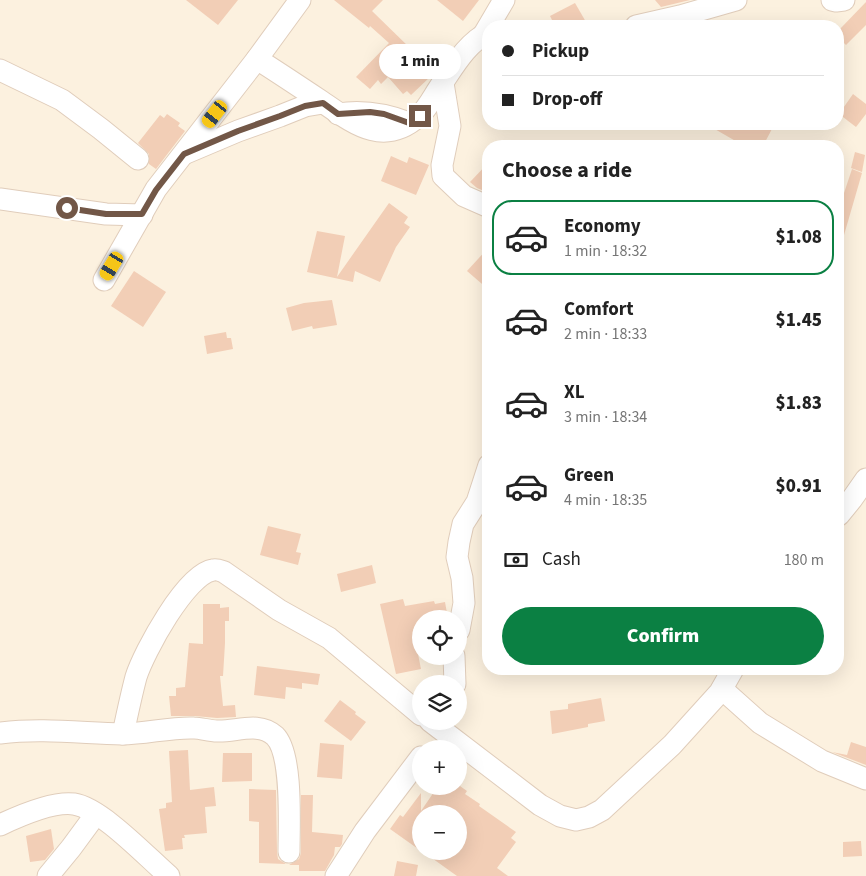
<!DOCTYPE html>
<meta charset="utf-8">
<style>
:root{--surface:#fff;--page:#f2f2f2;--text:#222;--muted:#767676;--line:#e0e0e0;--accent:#0b8043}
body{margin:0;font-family:"Source Sans 3",sans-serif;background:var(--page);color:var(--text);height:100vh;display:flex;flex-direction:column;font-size:19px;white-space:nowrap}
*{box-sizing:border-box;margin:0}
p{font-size:16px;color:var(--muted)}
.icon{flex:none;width:28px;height:28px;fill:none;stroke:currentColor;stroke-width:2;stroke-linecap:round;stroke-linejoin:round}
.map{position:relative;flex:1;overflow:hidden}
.panel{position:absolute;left:482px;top:140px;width:362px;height:535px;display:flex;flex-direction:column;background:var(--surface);border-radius:20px;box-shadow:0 5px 20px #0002}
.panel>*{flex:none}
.guide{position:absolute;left:482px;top:20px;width:362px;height:110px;border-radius:20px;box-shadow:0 5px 20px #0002;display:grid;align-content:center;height:110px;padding:0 20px;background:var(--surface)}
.tools{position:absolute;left:412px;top:610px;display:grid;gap:10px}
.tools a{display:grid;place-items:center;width:55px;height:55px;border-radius:50%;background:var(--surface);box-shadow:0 5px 20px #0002;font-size:25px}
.end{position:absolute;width:22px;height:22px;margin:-11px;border:6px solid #725747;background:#fff;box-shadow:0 0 0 2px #fff}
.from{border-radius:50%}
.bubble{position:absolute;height:35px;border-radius:18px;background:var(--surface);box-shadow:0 5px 20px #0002;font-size:16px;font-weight:800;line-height:35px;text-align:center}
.car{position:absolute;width:15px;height:30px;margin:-15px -8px;border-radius:6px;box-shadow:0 0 4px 1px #0007;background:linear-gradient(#f5c518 24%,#345 0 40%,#f5c518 0 76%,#345 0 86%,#f5c518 0)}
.guide b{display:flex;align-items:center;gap:18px;height:48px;font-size:19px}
.guide b+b{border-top:1px solid var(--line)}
.guide i{width:12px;height:12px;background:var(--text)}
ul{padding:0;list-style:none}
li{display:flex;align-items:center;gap:15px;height:75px;margin:0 10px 8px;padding:0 10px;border:2px solid transparent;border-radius:20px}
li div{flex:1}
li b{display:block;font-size:19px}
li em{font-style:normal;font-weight:800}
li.active{border-color:var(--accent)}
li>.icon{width:45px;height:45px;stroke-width:1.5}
h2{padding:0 20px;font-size:22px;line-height:60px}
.pay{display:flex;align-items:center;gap:12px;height:55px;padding:0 20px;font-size:19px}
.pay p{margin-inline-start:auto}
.button{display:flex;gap:10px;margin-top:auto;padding:10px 20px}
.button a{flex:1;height:58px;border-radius:30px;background:var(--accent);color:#fff;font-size:20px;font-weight:800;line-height:58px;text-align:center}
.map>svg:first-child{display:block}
.building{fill:#f2ceb6}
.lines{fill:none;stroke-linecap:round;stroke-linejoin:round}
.minor-casing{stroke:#e0cdbb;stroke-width:23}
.minor{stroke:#fff;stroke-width:21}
.route{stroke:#725747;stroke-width:6}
</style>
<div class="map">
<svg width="866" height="876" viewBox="0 0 866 876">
<rect width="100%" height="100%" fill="#fcf1df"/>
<g class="building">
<path d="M 186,0 L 238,0 L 218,25 Z"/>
<path d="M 334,0 L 383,0 L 372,11 L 412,50 L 409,53 L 430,77 L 411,95 L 407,91 L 403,94 L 388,77 L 381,84 L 378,80 L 370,89 L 356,77 L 389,43 L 370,26 L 369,28 Z"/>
<path d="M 437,0 L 479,0 L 463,21 Z"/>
<path d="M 655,0 L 690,0 L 661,7 Z"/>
<path d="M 866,2 L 866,25 L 846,45 L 839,38 L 839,30 Z"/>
<path d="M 575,3 L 586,22 L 579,26 L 555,26 L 550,16 Z"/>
<path d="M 853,94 L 866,104 L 866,114 L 856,127 L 839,114 Z"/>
<path d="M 167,114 L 180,123 L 178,126 L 185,131 L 156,169 L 149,164 L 149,154 L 138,143 L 160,115 L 164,118 Z"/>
<path d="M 706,124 L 766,124 L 773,127 L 763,146 L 737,146 L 739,143 Z"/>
<path d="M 855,152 L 865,155 L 862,172 L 851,168 Z"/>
<path d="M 391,156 L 407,163 L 409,157 L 429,165 L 416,195 L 381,181 Z"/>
<path d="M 489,162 L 489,193 L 477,188 L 470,182 Z"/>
<path d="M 852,169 L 862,173 L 842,242 L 839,241 L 839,198 L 842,199 Z"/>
<path d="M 389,203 L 408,217 L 404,223 L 410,227 L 396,247 L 380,282 L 355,271 L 353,282 L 307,272 L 317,231 L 345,236 L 337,277 Z"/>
<path d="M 489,247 L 489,290 L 467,271 Z"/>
<path d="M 134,271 L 166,292 L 143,327 L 111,306 Z"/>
<path d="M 332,300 L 337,325 L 313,329 L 312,326 L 292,331 L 286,308 L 304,303 Z"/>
<path d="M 226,332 L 227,338 L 231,338 L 233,349 L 207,354 L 204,336 Z"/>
<path d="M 268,526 L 301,534 L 296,552 L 301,553 L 298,565 L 260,555 Z"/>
<path d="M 372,565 L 376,583 L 341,592 L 337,574 Z"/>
<path d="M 403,599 L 405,606 L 434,601 L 435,604 L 445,602 L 448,619 L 421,619 L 421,627 L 413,629 L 421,669 L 396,674 L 380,604 Z"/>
<path d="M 203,604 L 220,604 L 220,608 L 229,607 L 229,621 L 225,621 L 225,643 L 223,676 L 220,676 L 223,706 L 235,705 L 236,717 L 217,718 L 195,716 L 171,716 L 169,696 L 176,696 L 176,688 L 185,687 L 189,643 L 203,644 Z"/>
<path d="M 257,666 L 320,674 L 318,685 L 302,683 L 302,689 L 286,687 L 285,699 L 254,695 Z"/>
<path d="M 601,698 L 605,721 L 588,724 L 588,727 L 552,734 L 550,711 L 568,709 L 568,704 Z"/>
<path d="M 340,700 L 356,712 L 355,714 L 366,722 L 351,741 L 324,721 Z"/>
<path d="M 851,742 L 866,747 L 866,765 L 832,752 L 847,755 Z"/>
<path d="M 320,743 L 344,745 L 342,779 L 317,777 Z"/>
<path d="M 188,750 L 190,790 L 214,787 L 216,806 L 205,807 L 207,833 L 184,835 L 185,838 L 182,838 L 183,849 L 165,851 L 159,809 L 166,808 L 166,803 L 172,802 L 169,751 Z"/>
<path d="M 223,753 L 252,753 L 252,781 L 222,782 Z"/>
<path d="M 438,786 L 460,786 L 467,791 L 465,794 L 480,804 L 479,806 L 516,832 L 511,838 L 516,842 L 497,868 L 508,876 L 457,876 L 422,851 L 459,851 L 459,814 L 421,814 L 421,851 L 390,829 L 400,815 L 403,817 L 421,793 L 421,811 Z"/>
<path d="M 249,789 L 276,790 L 277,852 L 278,859 L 286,864 L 259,863 L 259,822 L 249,821 Z"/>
<path d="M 301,795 L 313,795 L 312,832 L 343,835 L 342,844 L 340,847 L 335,847 L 334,855 L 325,871 L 299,871 L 299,865 L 289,865 L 299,859 L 301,853 Z"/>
<path d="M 51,829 L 54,849 L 45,860 L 30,862 L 26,836 Z"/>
<path d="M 861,841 L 862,856 L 843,857 L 843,842 Z"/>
<path d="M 397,861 L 418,865 L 416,876 L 394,876 Z"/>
</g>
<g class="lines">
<g class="minor-casing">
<g id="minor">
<path d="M 832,0 L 836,1 L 844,0"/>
<path d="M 636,26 L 680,16 L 736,0"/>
<path d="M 484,34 L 504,0"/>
<path d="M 257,59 C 279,73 300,87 321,101 C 353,123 383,148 419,116 C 427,109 433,97 439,88 C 453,68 466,43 489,32"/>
<path d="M 0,70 L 62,100 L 101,129 L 138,159"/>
<path d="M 443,83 L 450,126 L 442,165 L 443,176 L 464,196 L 489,207"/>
<path d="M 338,114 C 364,110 386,114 409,123"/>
<path d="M 186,153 L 238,131 L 280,116 L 305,106 L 323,103"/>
<path d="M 0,199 L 106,214 L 142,215"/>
<path d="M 104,280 L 156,189 L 257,59 L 300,0"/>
<path d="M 839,515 L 852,499 L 866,479"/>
<path d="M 459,630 L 464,603 L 462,578 L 457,557 L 459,542 L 463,524 L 477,502 L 489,465"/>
<path d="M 454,656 L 455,684"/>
<path d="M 722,689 L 760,723 L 822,761 L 866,779"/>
<path d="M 430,721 L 540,805 L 560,816 L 576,820 L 589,817 L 602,810 L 672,745 L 720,692 L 733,669"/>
<path d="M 0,733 C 41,728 81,733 122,734 C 146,734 170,727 194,728 C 201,728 209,731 217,731 C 236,732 259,721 275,736 C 293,754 289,826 289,852"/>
<path d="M 123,734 C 127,715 131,696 136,677 C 144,652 186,574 213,570 C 217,569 221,571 224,572 L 279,610 L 329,638 L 421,715"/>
<path d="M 0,825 C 19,816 53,801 74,804 C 101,808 147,857 169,876"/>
<path d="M 48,876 L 71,848 L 96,814"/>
<path d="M 336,876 L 365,831 L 421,757"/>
</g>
</g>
<use href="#minor" class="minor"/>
</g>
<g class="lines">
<path class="route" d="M 67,208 L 106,214 L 142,214 L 156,190 L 184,154 L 238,131 L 280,116 L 305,106 L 323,103 L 338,114 L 370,112 L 384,114 L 409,123 L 420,116"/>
</g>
</svg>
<div class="tools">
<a><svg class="icon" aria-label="locate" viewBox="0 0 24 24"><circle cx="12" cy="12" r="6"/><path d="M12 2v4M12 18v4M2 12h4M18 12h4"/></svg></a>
<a><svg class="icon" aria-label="layers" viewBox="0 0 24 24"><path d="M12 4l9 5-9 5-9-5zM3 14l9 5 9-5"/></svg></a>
<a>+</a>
<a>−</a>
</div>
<i class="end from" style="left:67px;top:208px"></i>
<i class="end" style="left:420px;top:116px"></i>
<div class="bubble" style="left:379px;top:44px;width:82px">1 min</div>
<i class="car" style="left:215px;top:114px;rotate:218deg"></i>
<i class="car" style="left:112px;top:266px;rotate:211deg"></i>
<div class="guide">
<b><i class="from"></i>Pickup</b>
<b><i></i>Drop-off</b>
</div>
<section class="panel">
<h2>Choose a ride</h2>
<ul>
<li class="active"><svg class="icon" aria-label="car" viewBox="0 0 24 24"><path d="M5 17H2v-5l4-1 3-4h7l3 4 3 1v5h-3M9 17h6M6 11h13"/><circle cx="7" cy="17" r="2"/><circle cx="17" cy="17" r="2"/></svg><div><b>Economy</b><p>1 min · 18:32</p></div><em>$1.08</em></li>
<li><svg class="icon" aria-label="car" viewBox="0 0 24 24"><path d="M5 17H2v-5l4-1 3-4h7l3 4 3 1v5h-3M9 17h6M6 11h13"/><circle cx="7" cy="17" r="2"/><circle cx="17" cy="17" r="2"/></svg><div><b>Comfort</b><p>2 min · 18:33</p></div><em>$1.45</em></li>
<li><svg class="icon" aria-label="car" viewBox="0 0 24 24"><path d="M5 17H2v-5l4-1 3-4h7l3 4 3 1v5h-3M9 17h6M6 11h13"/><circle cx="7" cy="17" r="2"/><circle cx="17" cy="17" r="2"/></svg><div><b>XL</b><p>3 min · 18:34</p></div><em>$1.83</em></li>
<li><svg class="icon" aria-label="car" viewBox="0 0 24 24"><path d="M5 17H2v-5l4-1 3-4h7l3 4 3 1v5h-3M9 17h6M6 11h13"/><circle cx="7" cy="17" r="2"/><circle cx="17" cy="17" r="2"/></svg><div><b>Green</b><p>4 min · 18:35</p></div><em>$0.91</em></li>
</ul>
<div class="pay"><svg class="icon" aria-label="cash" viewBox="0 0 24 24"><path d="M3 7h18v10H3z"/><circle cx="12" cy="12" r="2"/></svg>Cash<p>180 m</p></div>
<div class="button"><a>Confirm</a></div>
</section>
</div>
